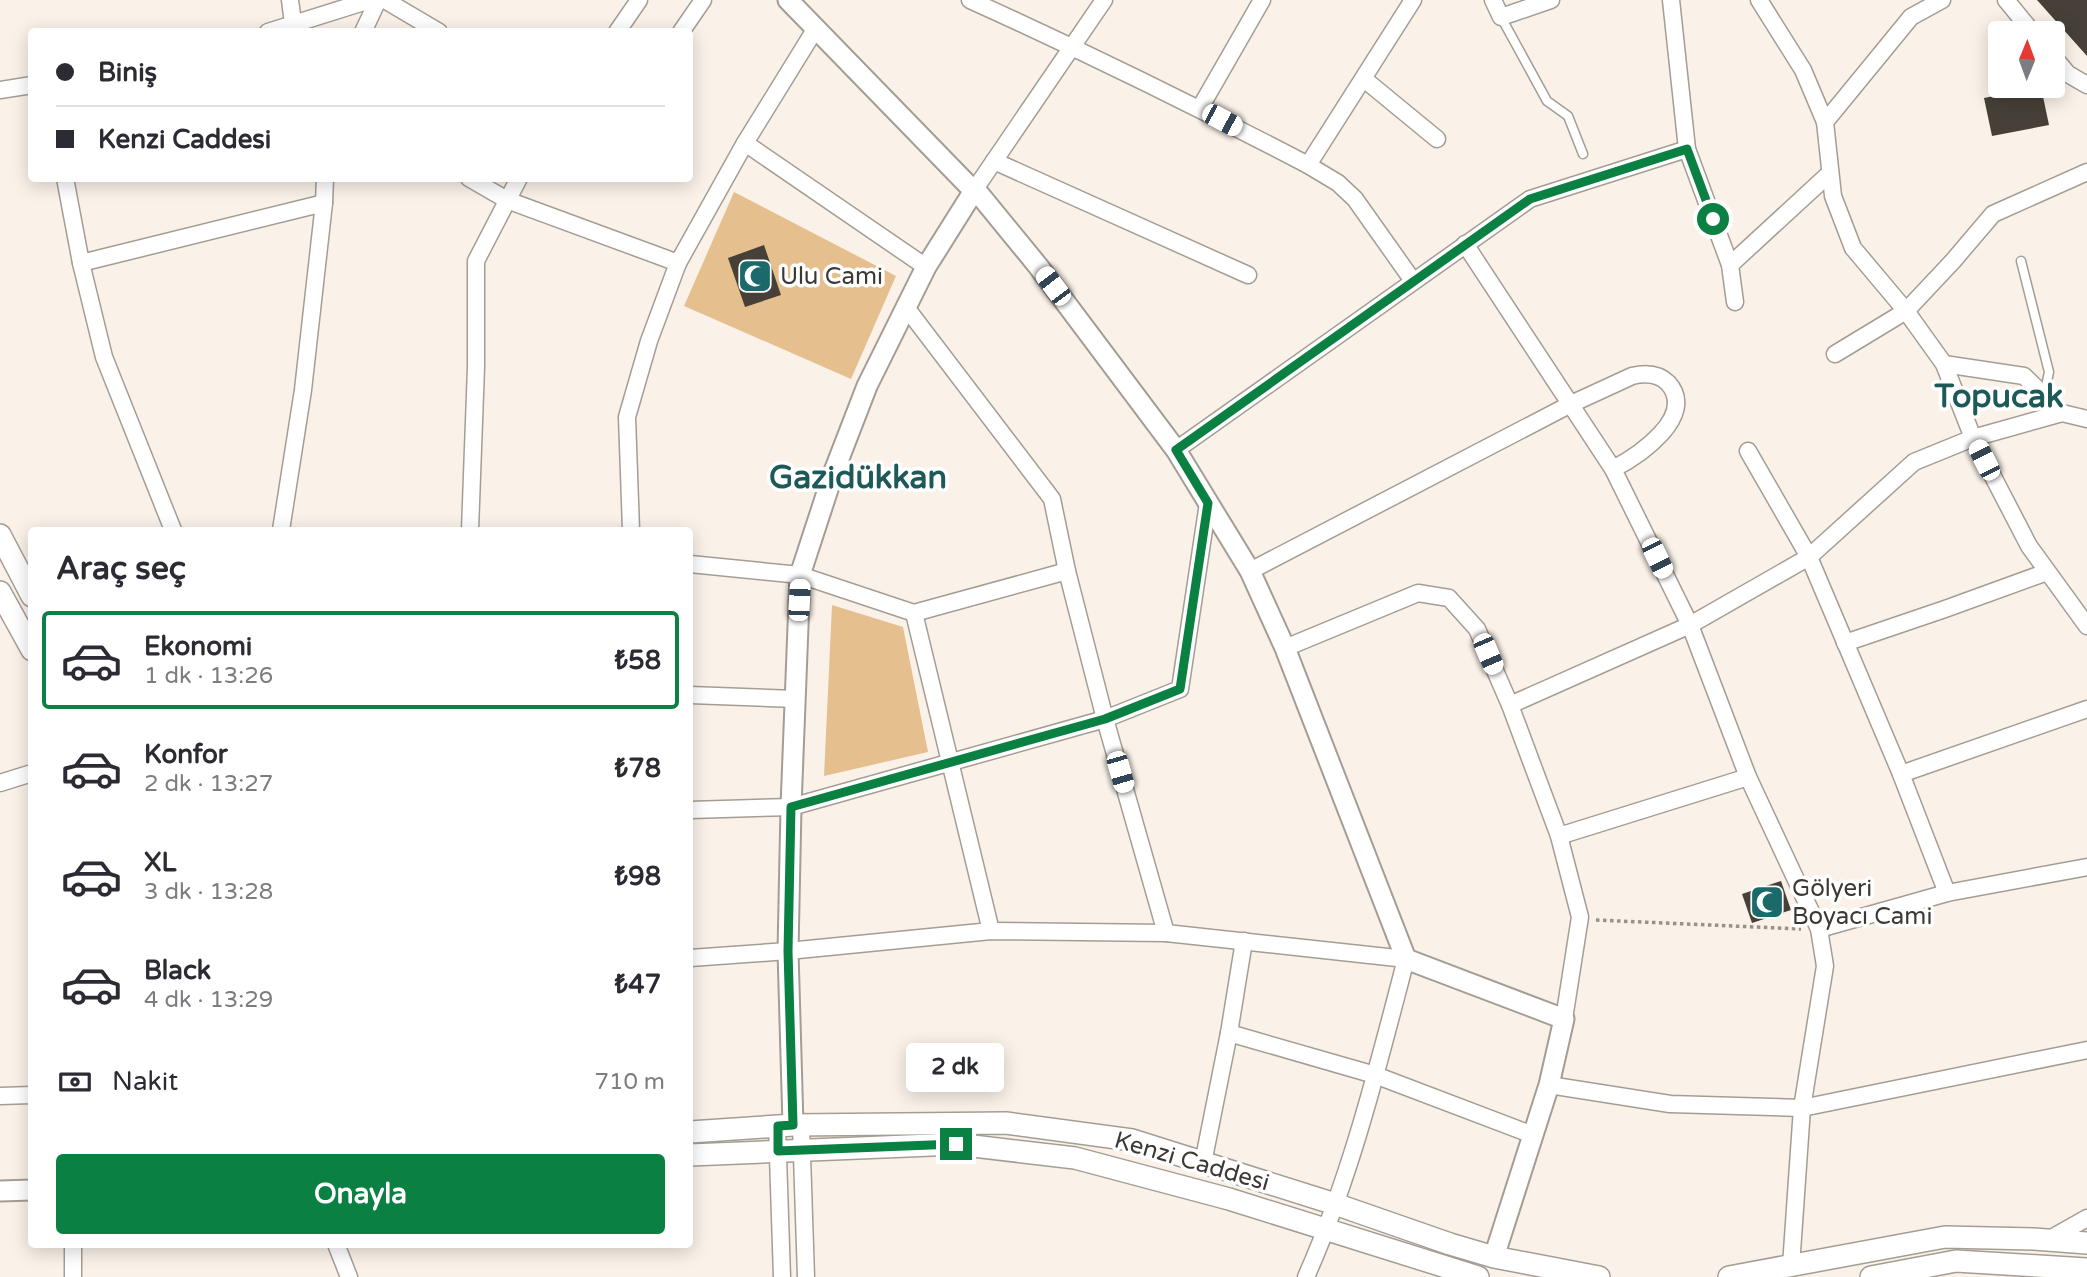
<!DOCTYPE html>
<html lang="tr">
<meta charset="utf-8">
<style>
:root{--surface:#fff;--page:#f7f7f7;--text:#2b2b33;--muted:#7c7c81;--line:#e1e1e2;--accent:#0b8043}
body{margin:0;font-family:"Varela Round",sans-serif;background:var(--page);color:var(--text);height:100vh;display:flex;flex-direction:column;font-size:26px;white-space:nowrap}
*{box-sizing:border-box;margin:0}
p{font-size:23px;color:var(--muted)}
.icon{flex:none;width:38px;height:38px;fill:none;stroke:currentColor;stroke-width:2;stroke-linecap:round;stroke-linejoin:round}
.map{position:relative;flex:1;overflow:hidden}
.side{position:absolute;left:28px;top:527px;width:665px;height:721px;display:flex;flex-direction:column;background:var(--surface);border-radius:7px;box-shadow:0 4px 18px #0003}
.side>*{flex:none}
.banner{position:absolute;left:28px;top:28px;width:665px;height:154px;border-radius:7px;box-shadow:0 4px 18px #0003;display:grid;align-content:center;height:154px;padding:0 28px;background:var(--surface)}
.needle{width:46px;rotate:1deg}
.buttons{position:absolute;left:1988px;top:21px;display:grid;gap:14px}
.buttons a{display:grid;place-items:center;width:77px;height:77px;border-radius:7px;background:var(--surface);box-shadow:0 4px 18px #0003;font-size:35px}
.end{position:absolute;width:32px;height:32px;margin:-16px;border:9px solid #0b8043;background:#fff;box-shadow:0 0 0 4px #fff}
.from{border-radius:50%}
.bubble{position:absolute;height:49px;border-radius:7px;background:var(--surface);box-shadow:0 4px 18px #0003;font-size:23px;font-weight:700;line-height:49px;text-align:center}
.car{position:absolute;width:21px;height:42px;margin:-21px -10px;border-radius:9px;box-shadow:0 0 5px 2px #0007;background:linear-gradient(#fff 24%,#345 0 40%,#fff 0 76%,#345 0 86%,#fff 0)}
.banner b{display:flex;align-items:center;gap:24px;height:66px;font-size:26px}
.banner b+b{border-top:2px solid var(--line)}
.banner i{width:18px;height:18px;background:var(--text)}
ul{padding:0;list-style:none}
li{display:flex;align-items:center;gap:21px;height:98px;margin:0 14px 10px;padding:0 14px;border:4px solid transparent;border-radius:7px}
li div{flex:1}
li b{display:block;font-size:26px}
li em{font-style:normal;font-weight:700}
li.selected{border-color:var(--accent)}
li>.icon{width:63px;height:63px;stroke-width:1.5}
h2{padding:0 28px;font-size:32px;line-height:84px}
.pay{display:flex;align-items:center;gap:18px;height:77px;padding:0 28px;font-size:26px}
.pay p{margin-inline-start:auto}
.cta{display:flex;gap:14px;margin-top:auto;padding:14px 28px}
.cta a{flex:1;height:80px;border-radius:7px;background:var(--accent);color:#fff;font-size:28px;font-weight:700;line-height:80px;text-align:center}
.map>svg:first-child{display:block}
.green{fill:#e5bf8e}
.building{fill:#464038}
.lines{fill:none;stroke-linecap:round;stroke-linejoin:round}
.service-casing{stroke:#a49d94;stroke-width:11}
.minor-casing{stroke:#a49d94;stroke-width:19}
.tertiary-casing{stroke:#a49d94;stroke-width:23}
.secondary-casing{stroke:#a49d94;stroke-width:24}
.path{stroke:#96918a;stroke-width:3.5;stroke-dasharray:3.5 3.5;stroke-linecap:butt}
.service{stroke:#fff;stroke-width:8}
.minor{stroke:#fff;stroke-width:16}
.tertiary{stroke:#fff;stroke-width:19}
.secondary{stroke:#fff;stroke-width:21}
.route{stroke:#0b8043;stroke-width:9}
.labels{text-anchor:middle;stroke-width:7;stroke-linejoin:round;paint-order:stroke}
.poi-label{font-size:24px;fill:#3c3935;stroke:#fff;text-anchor:start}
.street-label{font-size:24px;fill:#3c3935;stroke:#fff}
.district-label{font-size:32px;font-weight:bold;fill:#1e5959;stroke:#fff}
</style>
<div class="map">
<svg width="2087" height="1277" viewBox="0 0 2087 1277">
<rect width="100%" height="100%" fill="#faf2e9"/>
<g class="green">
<path d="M 734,192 L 896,276 L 851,379 L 684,306 Z"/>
<path d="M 832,605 L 903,627 L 928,752 L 824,776 Z"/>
</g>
<g class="building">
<path d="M 2037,0 L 2087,0 L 2087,56 Z"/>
<path d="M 2041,87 L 2049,125 L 1992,136 L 1984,98 Z"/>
<path d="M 764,245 L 781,295 L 745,307 L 728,258 Z"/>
<path d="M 1781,881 L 1791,910 L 1752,923 L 1742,894 Z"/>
</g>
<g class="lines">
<g class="service-casing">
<g id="service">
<path d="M 1501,17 L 1547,101 L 1568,116 L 1583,154"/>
<path d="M 2021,261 L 2049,372 L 2044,395"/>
</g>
</g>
<g class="minor-casing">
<g id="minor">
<path d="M 290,0 L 293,23"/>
<path d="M 385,0 L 439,32"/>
<path d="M 970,0 C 1085,52 1197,107 1308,165 L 1413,0"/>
<path d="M 1493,0 L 1501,17 L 1551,0"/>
<path d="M 1671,0 L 1687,149 L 1730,265 L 1735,302"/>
<path d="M 1759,0 L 1803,70 L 1825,122 L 1833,196 L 1853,248 L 1906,311 L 1944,364 L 1973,438 L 2029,546 L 2087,626"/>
<path d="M 2006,0 L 2033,33"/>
<path d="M 268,32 L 370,0"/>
<path d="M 363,32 L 378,0"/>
<path d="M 617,32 L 639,0"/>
<path d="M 681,32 L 703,0"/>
<path d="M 2053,56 L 2068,74 L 2087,85"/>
<path d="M 1364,79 L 1437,139"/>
<path d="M 0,90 L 32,85"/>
<path d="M 1200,108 L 1262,0"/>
<path d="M 1825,122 L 1911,17 L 1942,0"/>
<path d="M 745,143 L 926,267"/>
<path d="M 994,161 L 1248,275"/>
<path d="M 1308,165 L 1338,183 L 1355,199 L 1413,281"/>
<path d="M 65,178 L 81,263 L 104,357 L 173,530"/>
<path d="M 469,178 L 507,200 L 678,263"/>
<path d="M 975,189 L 1104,0"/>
<path d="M 1465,244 L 1613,469 L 1690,625 L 1748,777 L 1819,929 L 1825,966 L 1802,1108 L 1791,1266"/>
<path d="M 81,263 L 324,203"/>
<path d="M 1730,265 L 1830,173"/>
<path d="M 905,306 L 1052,499 L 1067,571 L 1105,719 L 1166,933"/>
<path d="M 1835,354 L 1906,311 L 1953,261 L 1993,214 L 2087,172"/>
<path d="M 1944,364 L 2024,376 L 2062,413"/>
<path d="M 1176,450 L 1530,199 L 1687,149"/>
<path d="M 1748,451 L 1809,557 L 1901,774 L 1947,893"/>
<path d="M 281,530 L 303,390 L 324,203 L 325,178"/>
<path d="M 470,530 L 476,367 L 476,261 L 519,178"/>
<path d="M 631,530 L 627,417 L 649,341 L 678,263 L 745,143 L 816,28"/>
<path d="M 690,564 L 800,575 L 914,613 L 991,931"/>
<path d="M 1250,571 L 1569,405 L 1632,376 C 1645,373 1658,373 1668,383 C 1698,416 1638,456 1613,469"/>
<path d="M 914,613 L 1067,571"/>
<path d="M 1845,643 L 1945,609 L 2047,572"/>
<path d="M 1285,648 L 1418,593 L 1449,598 L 1477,629 L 1510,705 L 1559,836 L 1580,917 L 1564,1019"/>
<path d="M 690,695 L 795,699"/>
<path d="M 1510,705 L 1690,625 L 1809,557 L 1914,462 L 1973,438 L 2062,413 L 2087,419"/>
<path d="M 1901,774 L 2087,709"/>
<path d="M 0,783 L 32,773"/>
<path d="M 690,810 L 791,807 L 1105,719 L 1180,689 L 1208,503"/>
<path d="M 1559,836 L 1748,777"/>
<path d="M 1819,929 L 1947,893 L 2087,867"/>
<path d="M 690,958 L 788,951 L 991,931 L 1166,933 L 1406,959 C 1378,1066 1351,1176 1306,1277"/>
<path d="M 1229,1033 L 1375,1075 L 1533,1135"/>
<path d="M 1549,1085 L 1670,1104 L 1802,1108 L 2087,1050"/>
<path d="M 0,1096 L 32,1095"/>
<path d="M 801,1125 L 806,1277"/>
<path d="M 777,1126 L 782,1277"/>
<path d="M 1203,1163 L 1229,1033 L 1244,941"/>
<path d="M 2048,1240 L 2087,1218"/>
<path d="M 336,1244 L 349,1277"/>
<path d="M 73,1277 L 73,1244"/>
</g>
</g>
<g class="tertiary-casing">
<g id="tertiary">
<path d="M 788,0 L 967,184 L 975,189 L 1038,266 L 1176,450 L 1250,571 L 1285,648 L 1406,959 L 1564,1019 L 1549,1085 L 1494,1257"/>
<path d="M 793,1125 L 788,951 L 791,807 L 800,575 L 833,474 L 867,386 L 926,267 L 975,189"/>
<path d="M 0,1191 L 32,1190"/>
</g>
</g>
<g class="secondary-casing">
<g id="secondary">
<path d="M 0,535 L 32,596"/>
<path d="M 0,592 L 32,650"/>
<path d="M 690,1132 L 793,1125 L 1006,1123 L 1132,1140 L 1335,1204 L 1450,1244 L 1494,1257 L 1599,1277"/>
<path d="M 690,1155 L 956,1144 L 1075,1158 L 1229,1199 L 1478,1277"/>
<path d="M 1729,1277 L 1945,1237 L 2034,1239 L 2087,1243"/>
<path d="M 1871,1277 L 1956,1261 L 2087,1269"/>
</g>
</g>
<path class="path" d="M 1596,920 L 1801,929"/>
<use href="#service" class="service"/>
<use href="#minor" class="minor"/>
<use href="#tertiary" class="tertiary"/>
<use href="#secondary" class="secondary"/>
</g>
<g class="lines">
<path class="route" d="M 956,1144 L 778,1151 L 778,1126 L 793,1125 L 788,951 L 791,807 L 1105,719 L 1180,689 L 1208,503 L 1176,450 L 1530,199 L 1687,149 L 1713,219"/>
</g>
<defs>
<g id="mosque-square" transform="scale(1.75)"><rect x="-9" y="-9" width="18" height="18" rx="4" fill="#1c6969" stroke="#fff"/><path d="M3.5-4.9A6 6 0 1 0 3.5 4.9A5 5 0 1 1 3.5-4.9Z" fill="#fff"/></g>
</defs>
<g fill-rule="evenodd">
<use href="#mosque-square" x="755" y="276"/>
<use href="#mosque-square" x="1767" y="902"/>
</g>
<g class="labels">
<g class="poi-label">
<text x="780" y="284">Ulu Cami</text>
<text x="1792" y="896">Gölyeri<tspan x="1792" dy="28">Boyacı Cami</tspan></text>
</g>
<g class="street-label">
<text transform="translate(1192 1161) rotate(16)" y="8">Kenzi Caddesi</text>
</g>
<g class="district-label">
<text x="1999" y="407">Topucak</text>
<text x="858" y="488">Gazidükkan</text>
</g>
</g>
</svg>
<div class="buttons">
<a><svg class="needle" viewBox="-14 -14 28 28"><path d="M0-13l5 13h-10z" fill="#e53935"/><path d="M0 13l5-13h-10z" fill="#7c7c81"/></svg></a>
</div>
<i class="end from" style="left:1713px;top:219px"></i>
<i class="end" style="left:956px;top:1144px"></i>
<div class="bubble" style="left:906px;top:1043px;width:98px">2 dk</div>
<i class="car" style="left:1222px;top:120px;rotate:118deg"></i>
<i class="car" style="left:1053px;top:286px;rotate:323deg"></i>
<i class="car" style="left:1984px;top:460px;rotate:333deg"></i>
<i class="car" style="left:1657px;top:558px;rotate:154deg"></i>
<i class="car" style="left:799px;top:600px;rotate:3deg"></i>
<i class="car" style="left:1488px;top:654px;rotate:157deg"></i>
<i class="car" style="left:1120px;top:772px;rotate:164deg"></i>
<div class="banner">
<b><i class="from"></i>Biniş</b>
<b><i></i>Kenzi Caddesi</b>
</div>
<section class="side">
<h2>Araç seç</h2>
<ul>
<li class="selected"><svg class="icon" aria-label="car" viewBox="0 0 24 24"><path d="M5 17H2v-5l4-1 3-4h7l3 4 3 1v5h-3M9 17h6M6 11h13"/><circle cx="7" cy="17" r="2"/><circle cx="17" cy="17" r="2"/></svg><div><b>Ekonomi</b><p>1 dk · 13:26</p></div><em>₺58</em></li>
<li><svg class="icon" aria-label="car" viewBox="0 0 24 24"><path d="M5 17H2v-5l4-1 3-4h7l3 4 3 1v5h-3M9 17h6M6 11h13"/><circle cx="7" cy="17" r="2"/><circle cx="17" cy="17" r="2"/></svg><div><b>Konfor</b><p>2 dk · 13:27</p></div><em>₺78</em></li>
<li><svg class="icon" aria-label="car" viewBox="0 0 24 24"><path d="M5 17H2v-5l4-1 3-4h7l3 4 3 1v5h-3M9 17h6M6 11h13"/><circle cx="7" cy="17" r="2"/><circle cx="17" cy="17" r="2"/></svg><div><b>XL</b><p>3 dk · 13:28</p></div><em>₺98</em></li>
<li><svg class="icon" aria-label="car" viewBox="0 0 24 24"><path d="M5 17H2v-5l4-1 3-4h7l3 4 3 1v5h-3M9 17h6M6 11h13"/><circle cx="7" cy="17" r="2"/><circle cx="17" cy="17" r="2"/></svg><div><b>Black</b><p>4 dk · 13:29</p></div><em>₺47</em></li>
</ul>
<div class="pay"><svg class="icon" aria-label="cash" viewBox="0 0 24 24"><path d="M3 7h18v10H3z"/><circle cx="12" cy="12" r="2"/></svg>Nakit<p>710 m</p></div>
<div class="cta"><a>Onayla</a></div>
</section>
</div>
